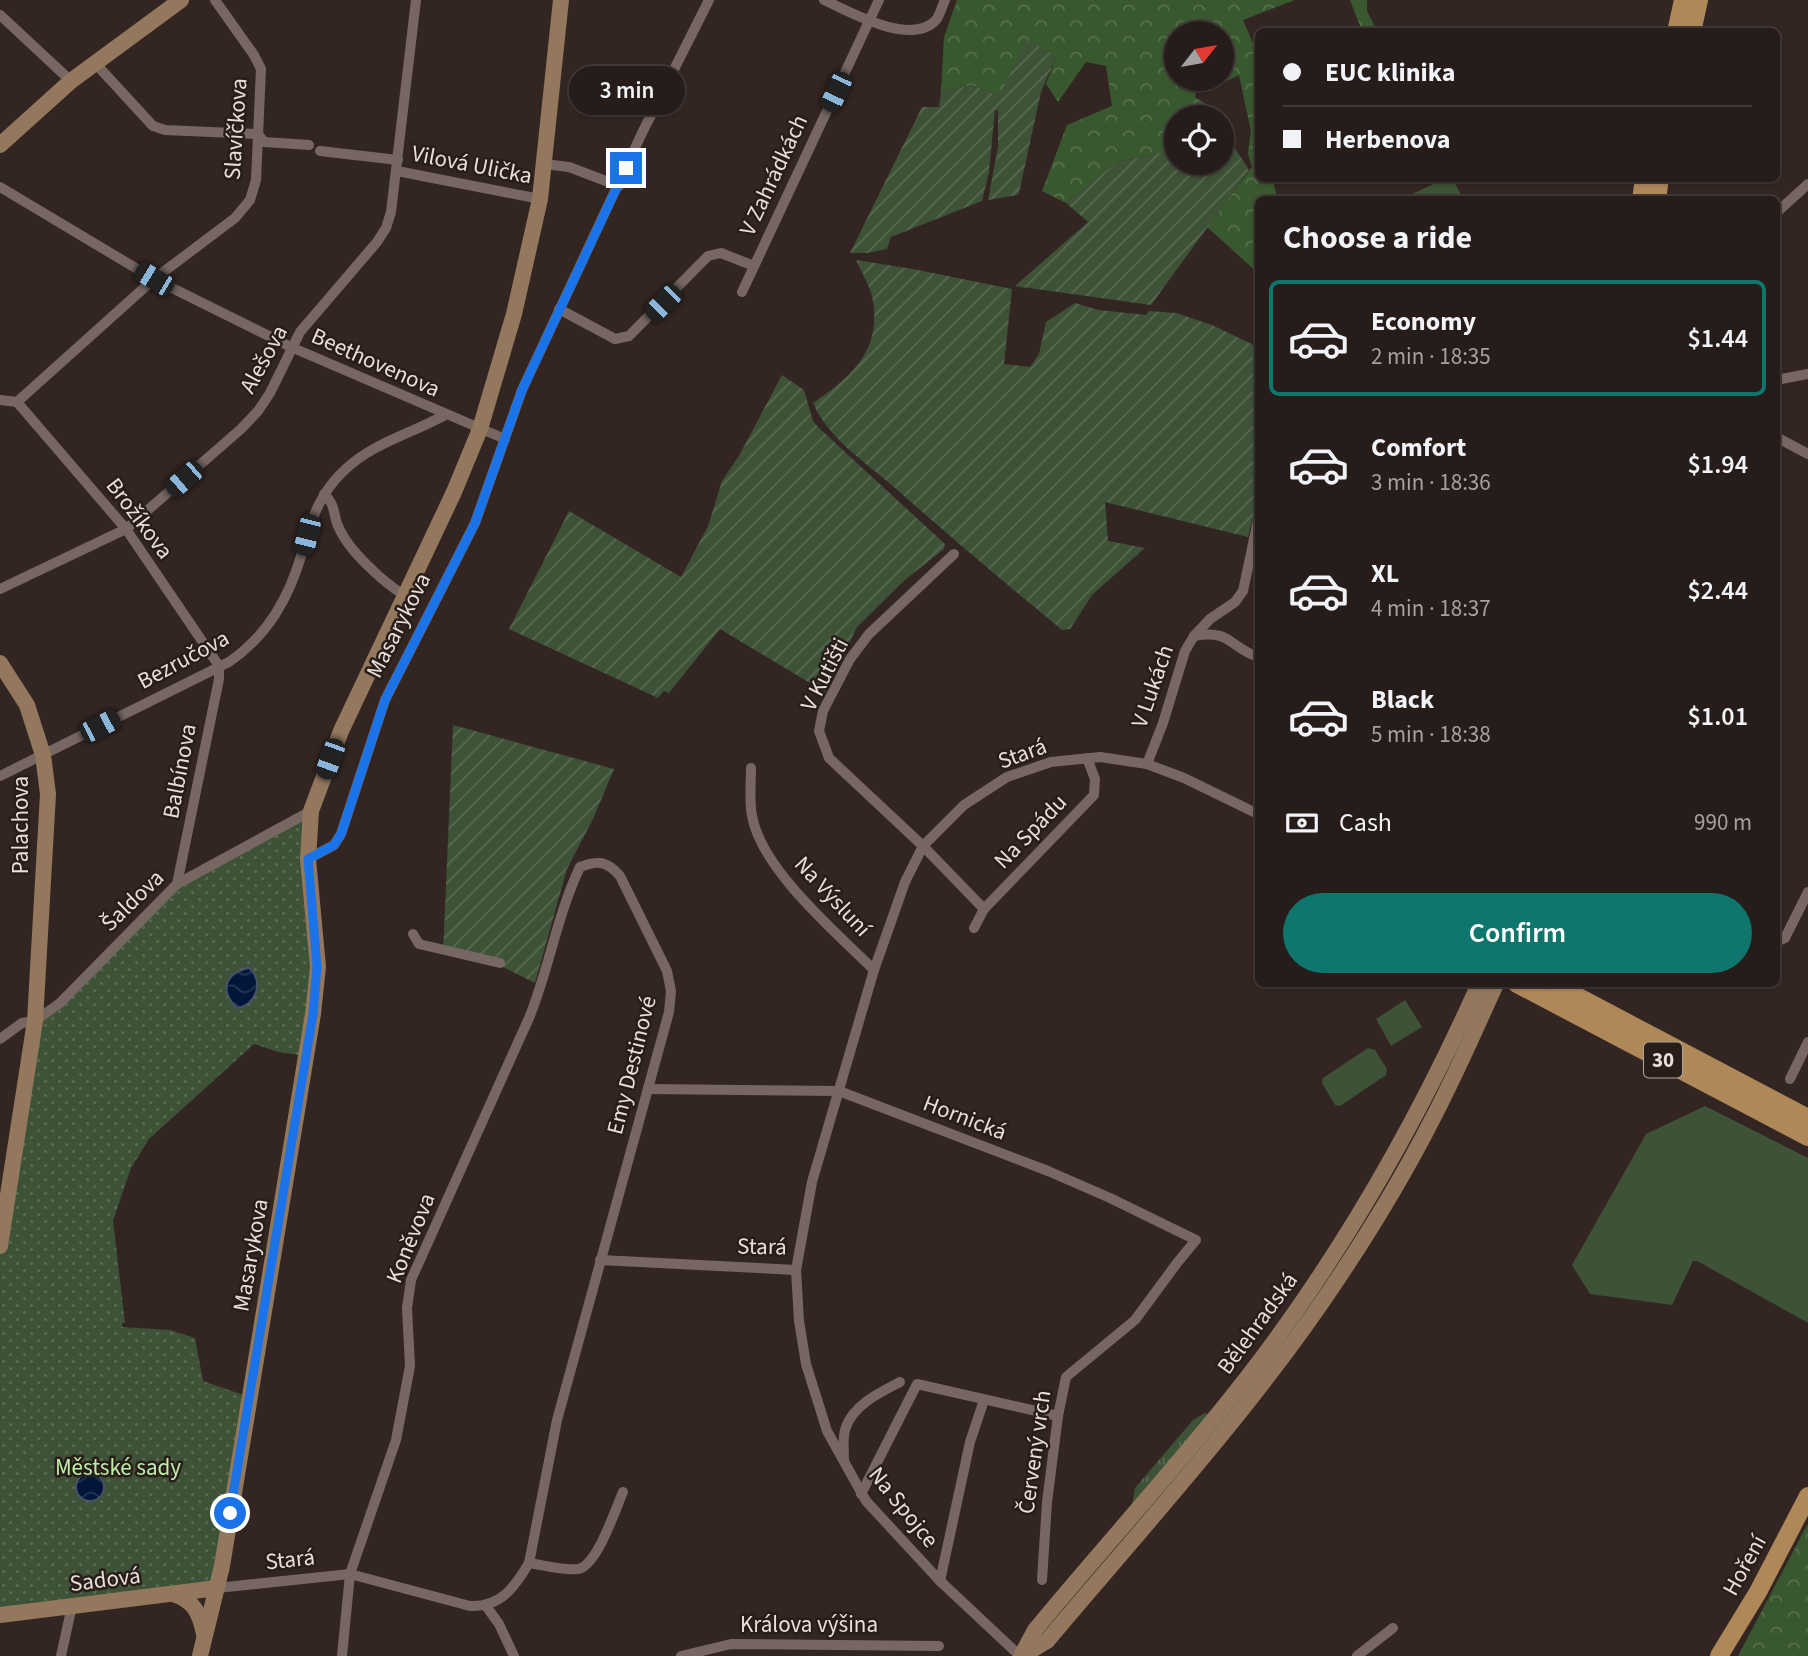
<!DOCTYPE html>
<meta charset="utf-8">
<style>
:root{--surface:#261c1a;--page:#322927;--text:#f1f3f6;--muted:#a4a1a2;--line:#423a39;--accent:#0f766e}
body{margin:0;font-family:"Source Sans 3",sans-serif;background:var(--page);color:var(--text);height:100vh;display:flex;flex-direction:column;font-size:26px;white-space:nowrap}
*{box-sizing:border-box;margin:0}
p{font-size:23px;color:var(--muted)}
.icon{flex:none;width:38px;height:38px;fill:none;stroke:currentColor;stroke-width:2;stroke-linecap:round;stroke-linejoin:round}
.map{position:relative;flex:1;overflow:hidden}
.details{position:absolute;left:1255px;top:196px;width:525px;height:791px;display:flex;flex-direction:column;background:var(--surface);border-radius:10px;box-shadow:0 2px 5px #0004,0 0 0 2px var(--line)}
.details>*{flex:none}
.banner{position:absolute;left:1255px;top:28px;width:525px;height:154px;border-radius:10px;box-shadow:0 2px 5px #0004,0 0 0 2px var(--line);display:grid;align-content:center;height:154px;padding:0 28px;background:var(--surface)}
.needle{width:46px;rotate:59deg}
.tools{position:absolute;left:1164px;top:21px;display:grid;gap:14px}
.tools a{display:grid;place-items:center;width:70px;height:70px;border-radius:50%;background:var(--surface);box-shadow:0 2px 5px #0004,0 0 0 2px var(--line);font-size:35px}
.end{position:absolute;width:32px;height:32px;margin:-16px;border:9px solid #1a73e8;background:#fff;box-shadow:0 0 0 4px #fff}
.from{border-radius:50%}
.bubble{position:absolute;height:49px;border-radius:24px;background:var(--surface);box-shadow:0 2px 5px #0004,0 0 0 2px var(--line);font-size:23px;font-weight:600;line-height:49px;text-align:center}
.car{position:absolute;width:21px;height:42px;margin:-21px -10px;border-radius:9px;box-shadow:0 0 5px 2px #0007;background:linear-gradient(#222 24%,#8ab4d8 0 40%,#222 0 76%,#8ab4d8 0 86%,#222 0)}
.banner b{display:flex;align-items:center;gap:24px;height:66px;font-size:26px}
.banner b+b{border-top:2px solid var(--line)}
.banner i{width:18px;height:18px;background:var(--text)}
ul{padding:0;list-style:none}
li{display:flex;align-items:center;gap:21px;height:116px;margin:0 14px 10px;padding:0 14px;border:4px solid transparent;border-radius:10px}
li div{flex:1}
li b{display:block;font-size:26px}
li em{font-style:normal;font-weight:600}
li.selected{border-color:var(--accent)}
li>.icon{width:63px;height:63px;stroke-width:1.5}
h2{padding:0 28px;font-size:32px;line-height:84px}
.pay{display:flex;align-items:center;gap:18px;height:77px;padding:0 28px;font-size:26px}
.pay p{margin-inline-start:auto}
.button{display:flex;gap:14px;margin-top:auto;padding:14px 28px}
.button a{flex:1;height:80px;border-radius:42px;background:var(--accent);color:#fff;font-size:28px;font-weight:600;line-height:80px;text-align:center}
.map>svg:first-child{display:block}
.grass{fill:url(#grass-tufts)}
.forest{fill:url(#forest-crowns);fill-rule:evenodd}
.park{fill:url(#park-dots)}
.garden{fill:url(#garden-furrows)}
.pitch{fill:#3d5236}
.water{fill:url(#water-waves);stroke:#46526a;stroke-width:2}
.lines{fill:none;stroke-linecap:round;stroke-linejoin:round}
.street{stroke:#776762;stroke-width:10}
.secondary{stroke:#93785e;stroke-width:16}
.primary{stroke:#af885a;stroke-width:18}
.route{stroke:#1a73e8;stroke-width:9}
.labels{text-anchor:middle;stroke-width:5;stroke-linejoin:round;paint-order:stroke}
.shield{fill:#291d18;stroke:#afa5a1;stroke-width:2}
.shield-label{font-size:21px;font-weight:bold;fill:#e8dfdc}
.street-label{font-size:23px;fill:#e8dfdc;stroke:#291d18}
.park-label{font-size:23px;fill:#bcefab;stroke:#291d18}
</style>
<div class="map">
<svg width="1808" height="1656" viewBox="0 0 1808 1656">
<defs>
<pattern id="grass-tufts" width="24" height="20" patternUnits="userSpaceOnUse" patternTransform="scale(1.75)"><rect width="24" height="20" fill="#3d5236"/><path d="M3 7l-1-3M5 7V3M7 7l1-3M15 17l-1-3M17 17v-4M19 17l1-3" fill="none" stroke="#596a52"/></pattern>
<pattern id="forest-crowns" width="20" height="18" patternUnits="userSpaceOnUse" patternTransform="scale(1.75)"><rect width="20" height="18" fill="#3a582f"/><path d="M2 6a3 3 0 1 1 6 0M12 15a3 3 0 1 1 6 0" fill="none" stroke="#56704d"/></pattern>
<pattern id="park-dots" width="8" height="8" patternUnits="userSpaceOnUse" patternTransform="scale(1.75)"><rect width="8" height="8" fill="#3d5236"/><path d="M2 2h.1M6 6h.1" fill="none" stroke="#596a52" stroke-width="1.8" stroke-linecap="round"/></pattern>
<pattern id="garden-furrows" width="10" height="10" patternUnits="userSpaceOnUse" patternTransform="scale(1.75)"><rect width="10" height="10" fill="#3d5236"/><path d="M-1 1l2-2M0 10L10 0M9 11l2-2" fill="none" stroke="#596a52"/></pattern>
<pattern id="water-waves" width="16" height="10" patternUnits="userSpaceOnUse" patternTransform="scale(1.75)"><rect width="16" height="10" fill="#011639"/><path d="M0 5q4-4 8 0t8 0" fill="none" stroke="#263755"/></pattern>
</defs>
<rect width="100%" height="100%" fill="#332622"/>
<path class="grass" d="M 1205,1413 L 1209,1414 L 1132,1505 L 1135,1488 L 1193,1420 Z"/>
<g class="forest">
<path d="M 957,0 L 1295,0 L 1243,20 L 1258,55 L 1258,178 L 1272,179 L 1278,199 L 1258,200 L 1258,273 L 1207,227 L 1252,167 L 1248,154 L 1251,131 L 1239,75 L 1212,88 L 1198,81 L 1195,97 L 1205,104 L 1212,113 L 1208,117 L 1176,117 L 1176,149 L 1117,162 L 1066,203 L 1042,191 L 1067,125 L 1112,106 L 1106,66 L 1086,62 L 1058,102 L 1046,84 L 1056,57 L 999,96 L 972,85 L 941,92 L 944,37 ZM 1176,33 L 1222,33 L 1222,79 L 1176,79 Z"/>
<path d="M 1350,0 L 1367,0 L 1367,11 L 1377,31 L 1362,31 Z"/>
<path d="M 1808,1524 L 1808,1656 L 1738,1656 L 1806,1527 Z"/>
</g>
<path class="park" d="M 311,811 L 318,967 L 306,1056 L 279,1052 L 254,1044 L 149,1139 L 131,1168 L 113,1221 L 125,1323 L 122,1323 L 122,1327 L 170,1330 L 195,1338 L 203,1381 L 249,1397 L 216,1588 L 0,1615 L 0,1246 L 35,1021 L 177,884 Z"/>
<g class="garden">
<path d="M 1028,39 L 1056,57 L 1041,92 L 1019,193 L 1017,195 L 988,200 L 998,147 L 998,111 L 995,110 L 989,172 L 982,201 L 891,237 L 887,249 L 868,253 L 850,253 L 922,107 L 939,107 L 941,92 L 972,85 L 999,96 Z"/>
<path d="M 1222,128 L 1249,170 L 1151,305 L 1015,286 L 1088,222 L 1066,203 L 1117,162 L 1176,149 L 1176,163 L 1222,163 Z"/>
<path d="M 856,260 L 913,269 L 1012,289 L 1004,364 L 1030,367 L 1039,354 L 1046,322 L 1075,303 L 1099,310 L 1146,315 L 1149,311 L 1176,313 L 1212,325 L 1258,347 L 1258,498 L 1248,537 L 1105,502 L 1108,541 L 1145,548 L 1092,595 L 1070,629 L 1062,630 C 1005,583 949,536 894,487 C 866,463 828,438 813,403 C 851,377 881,351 873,301 C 871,287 861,272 856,260 Z"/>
<path d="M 782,375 L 804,390 L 813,421 L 819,428 L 945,544 L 944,549 L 906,579 L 857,627 L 825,692 L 720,629 L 669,693 L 664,691 L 658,698 L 509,629 L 569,511 L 681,577 L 708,526 L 722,481 L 740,454 Z"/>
<path d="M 453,725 L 614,769 L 593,819 L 567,869 L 535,983 L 497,964 L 443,953 Z"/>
</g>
<g class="pitch">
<path d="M 1446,178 L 1453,179 L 1463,199 L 1407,199 L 1406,197 Z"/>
<path d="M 1405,1000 L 1422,1027 L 1391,1046 L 1376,1019 Z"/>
<path d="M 1368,1048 L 1375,1050 L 1387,1069 L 1386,1075 L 1340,1106 L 1335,1105 L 1322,1083 L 1323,1078 Z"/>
<path d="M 1705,1106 L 1808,1158 L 1808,1323 L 1697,1261 L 1693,1261 L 1672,1305 L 1590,1294 L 1572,1265 L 1646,1134 Z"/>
</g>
<g class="water">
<path d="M 249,968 C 264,980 257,1005 237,1008 C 219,991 225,973 249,968 Z"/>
<circle cx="90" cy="1487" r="14"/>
</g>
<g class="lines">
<g class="street">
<path d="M 824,0 C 850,12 911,47 936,20 C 940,15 942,6 945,0"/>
<path d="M 0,15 L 71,81"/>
<path d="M 95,63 L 153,126 L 165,130 L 258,134 L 264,142 L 309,145"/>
<path d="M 320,151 L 398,160"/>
<path d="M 544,164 L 569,167 L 619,186"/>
<path d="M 397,171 L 540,199"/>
<path d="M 0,187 L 154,279 L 291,347 L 505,439"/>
<path d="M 1776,213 L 1808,184"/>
<path d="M 742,292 L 879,0"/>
<path d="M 559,309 L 615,339 L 629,336 L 708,256 L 721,253 L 754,266"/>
<path d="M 1258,329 L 1258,330"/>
<path d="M 1776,380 L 1808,374"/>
<path d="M 0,400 L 17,402 L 154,279 L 235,218 L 250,200 L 256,180 L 261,69 L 254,55 L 215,0"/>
<path d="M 17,402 L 126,529 L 219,666"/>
<path d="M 1776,437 L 1808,454"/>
<path d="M 324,494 C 337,506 332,514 339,528 C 349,551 383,582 404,595"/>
<path d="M 954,554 L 869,634 L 850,659 L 823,711 L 819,731 L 829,758 L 923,846 L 984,909"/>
<path d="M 0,589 L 126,529 L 241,429 L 258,411 L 270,393 L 300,332 L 377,242 L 386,228 L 391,212 L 416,0"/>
<path d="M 1194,636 C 1231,629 1229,647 1258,657"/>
<path d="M 1147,764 L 1163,723 L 1185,651 L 1194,636 L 1210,619 L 1235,602 L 1243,591 L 1258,520"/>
<path d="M 751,768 C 751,783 749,800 752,816 C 762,870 835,931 874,970"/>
<path d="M 0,776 L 229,662 C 268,635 289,598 302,553 C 310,526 316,502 335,480 C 366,444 405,437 445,415"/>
<path d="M 308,859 L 334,845 L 341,834 L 385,700 L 475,523 L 522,390 L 642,133 L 709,0"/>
<path d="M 177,884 L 219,679 L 219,666"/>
<path d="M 974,928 L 984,909 L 1094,795 L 1095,779 L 1087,758"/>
<path d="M 413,934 L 419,944 L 500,963"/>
<path d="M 1776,942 L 1785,938 L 1808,892"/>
<path d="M 0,1039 L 22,1023 L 35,1021 L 60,1003 L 177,884 L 311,811"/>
<path d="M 1790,1079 L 1808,1042"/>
<path d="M 648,1089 L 839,1091 L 1048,1171 L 1110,1198 L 1196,1240 L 1177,1263 L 1135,1320 L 1066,1377 L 1058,1416 L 1047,1502 L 1042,1580"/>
<path d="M 600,1260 L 796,1270"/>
<path d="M 844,1460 C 844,1450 842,1436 846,1427 C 854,1404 881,1392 900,1382"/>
<path d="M 861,1494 L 917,1384 L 1058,1416"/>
<path d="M 529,1563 C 544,1565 563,1571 578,1569 C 597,1566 615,1510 623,1492"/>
<path d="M 940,1581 L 970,1442 L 984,1400"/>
<path d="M 217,1588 L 350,1574 L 470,1606 C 501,1607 514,1588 529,1563 L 557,1420 L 669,1012 L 671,991 L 667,971 L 620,876 C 607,861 598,860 580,867 C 557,915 549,969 529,1018 L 411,1280 L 407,1308 L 410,1366 L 396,1440 L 350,1574 L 342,1656"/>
<path d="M 486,1606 L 499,1624 L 514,1656"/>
<path d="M 61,1656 L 72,1606"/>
<path d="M 681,1656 L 731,1644 L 939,1646"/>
<path d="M 1020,1656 L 940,1581 L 866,1501 L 827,1431 L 806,1364 L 799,1321 L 796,1270 L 812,1182 L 874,970 L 905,882 L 923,846 L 964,805 L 1007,777 L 1051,762 L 1100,757 L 1147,764 L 1184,778 L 1258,814"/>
<path d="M 1357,1656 L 1393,1628"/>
</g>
<g class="secondary">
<path d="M 0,145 L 71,81 L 181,0"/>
<path d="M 0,663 L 27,705 L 43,755 L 48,794 L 35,1021 L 0,1246"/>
<path d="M 173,1594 C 194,1600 200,1614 204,1634"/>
<path d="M 0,1615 L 217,1588"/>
<path d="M 200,1656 L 222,1566 L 313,1014 L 318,967 L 308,859 L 311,811 L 341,731 L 454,492 L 480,429 L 514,314 L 540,199 L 561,0"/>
<path d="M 1021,1656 L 1035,1630 C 1110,1539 1191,1452 1262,1358 C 1349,1242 1420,1116 1479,984"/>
<path d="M 1022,1656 L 1047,1641 C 1147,1522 1253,1407 1339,1277 C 1373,1226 1405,1173 1433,1118 C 1456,1074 1476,1028 1496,984"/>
</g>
<g class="primary">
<path d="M 1676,32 L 1683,0"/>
<path d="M 1692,32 L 1699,0"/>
<path d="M 1641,200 L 1644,178"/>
<path d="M 1657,200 L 1660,178"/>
<path d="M 1517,984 L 1808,1137"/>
<path d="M 1554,984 L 1808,1118"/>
<path d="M 1719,1656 L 1758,1592 L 1808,1496"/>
</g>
</g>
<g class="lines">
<path class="route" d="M 230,1513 L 313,1014 L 317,967 L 308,859 L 334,845 L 341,834 L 385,700 L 475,523 L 522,390 L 626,168"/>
</g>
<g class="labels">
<rect class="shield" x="1644" y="1042.5" width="38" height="35" rx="5"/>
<g class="shield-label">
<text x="1663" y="1067">30</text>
</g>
<g class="street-label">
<text transform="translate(235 129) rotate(-86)" y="8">Slavíčkova</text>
<text transform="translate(472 164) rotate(11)" y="8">Vilová Ulička</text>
<text transform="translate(773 175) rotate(-65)" y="8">V Zahrádkách</text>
<text transform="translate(263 359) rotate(-61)" y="8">Alešova</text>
<text transform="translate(376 362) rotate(24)" y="8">Beethovenova</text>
<text transform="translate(140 518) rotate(53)" y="8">Brožíkova</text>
<text transform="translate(398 625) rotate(-63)" y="8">Masarykova</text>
<text transform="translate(183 659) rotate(-28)" y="8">Bezručova</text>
<text transform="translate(824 674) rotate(-63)" y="8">V Kutišti</text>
<text transform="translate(1152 686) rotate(-71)" y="8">V Lukách</text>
<text transform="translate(1022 753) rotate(-20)" y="8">Stará</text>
<text transform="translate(179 771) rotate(-79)" y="8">Balbínova</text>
<text transform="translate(20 825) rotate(-90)" y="8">Palachova</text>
<text transform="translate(1030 831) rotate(-46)" y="8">Na Spádu</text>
<text transform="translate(833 896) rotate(47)" y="8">Na Výsluní</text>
<text transform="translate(132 900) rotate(-44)" y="8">Šaldova</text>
<text transform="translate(631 1065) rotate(-76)" y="8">Emy Destinové</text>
<text transform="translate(965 1117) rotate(21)" y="8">Hornická</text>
<text transform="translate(410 1238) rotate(-68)" y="8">Koněvova</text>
<text transform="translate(762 1246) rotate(1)" y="8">Stará</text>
<text transform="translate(250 1255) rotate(-80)" y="8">Masarykova</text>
<text transform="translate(1257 1323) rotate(-54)" y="8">Bělehradská</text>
<text transform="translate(1034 1452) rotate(-82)" y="8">Červený vrch</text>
<text transform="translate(904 1507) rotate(51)" y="8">Na Spojce</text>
<text transform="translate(290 1559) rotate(-6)" y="8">Stará</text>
<text transform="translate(1744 1565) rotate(-61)" y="8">Hoření</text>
<text transform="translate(105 1579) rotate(-7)" y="8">Sadová</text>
<text x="809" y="1632">Králova výšina</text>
</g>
<g class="park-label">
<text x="118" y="1475">Městské sady</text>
</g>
</g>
</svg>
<div class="tools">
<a><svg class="needle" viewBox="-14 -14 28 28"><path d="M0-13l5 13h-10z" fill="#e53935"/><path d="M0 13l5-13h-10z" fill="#a4a1a2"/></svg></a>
<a><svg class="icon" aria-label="locate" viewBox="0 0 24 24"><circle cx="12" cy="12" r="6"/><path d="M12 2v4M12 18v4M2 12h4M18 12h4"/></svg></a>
</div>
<i class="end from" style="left:230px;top:1513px"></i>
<i class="end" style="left:626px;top:168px"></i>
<div class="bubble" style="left:569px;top:66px;width:116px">3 min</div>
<i class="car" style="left:836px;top:92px;rotate:205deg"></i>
<i class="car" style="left:154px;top:279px;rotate:301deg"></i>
<i class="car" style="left:663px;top:303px;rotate:225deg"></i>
<i class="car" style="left:184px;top:479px;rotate:229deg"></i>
<i class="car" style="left:307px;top:535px;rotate:194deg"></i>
<i class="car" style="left:100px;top:726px;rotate:63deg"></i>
<i class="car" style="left:330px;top:759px;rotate:200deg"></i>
<div class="banner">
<b><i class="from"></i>EUC klinika</b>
<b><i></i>Herbenova</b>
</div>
<section class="details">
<h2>Choose a ride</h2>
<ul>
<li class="selected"><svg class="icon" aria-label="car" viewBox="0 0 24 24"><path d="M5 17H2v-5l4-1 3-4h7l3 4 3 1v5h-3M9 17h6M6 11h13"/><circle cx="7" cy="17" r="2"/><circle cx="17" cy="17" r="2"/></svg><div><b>Economy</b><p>2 min · 18:35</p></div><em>$1.44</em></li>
<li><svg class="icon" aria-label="car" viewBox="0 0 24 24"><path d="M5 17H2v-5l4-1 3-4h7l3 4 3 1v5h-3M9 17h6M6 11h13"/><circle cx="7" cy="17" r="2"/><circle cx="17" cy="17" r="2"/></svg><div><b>Comfort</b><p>3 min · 18:36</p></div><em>$1.94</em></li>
<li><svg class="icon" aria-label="car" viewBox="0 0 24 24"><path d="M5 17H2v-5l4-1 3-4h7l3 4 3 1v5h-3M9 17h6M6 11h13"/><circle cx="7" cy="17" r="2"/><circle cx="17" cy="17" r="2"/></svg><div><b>XL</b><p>4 min · 18:37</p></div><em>$2.44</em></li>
<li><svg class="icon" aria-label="car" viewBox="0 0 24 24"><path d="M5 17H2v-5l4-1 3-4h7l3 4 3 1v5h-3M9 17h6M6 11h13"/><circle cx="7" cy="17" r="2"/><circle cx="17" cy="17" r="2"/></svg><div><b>Black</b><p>5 min · 18:38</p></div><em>$1.01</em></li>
</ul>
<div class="pay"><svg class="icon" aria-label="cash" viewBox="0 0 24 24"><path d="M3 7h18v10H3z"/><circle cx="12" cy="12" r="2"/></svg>Cash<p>990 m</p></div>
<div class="button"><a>Confirm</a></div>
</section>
</div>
